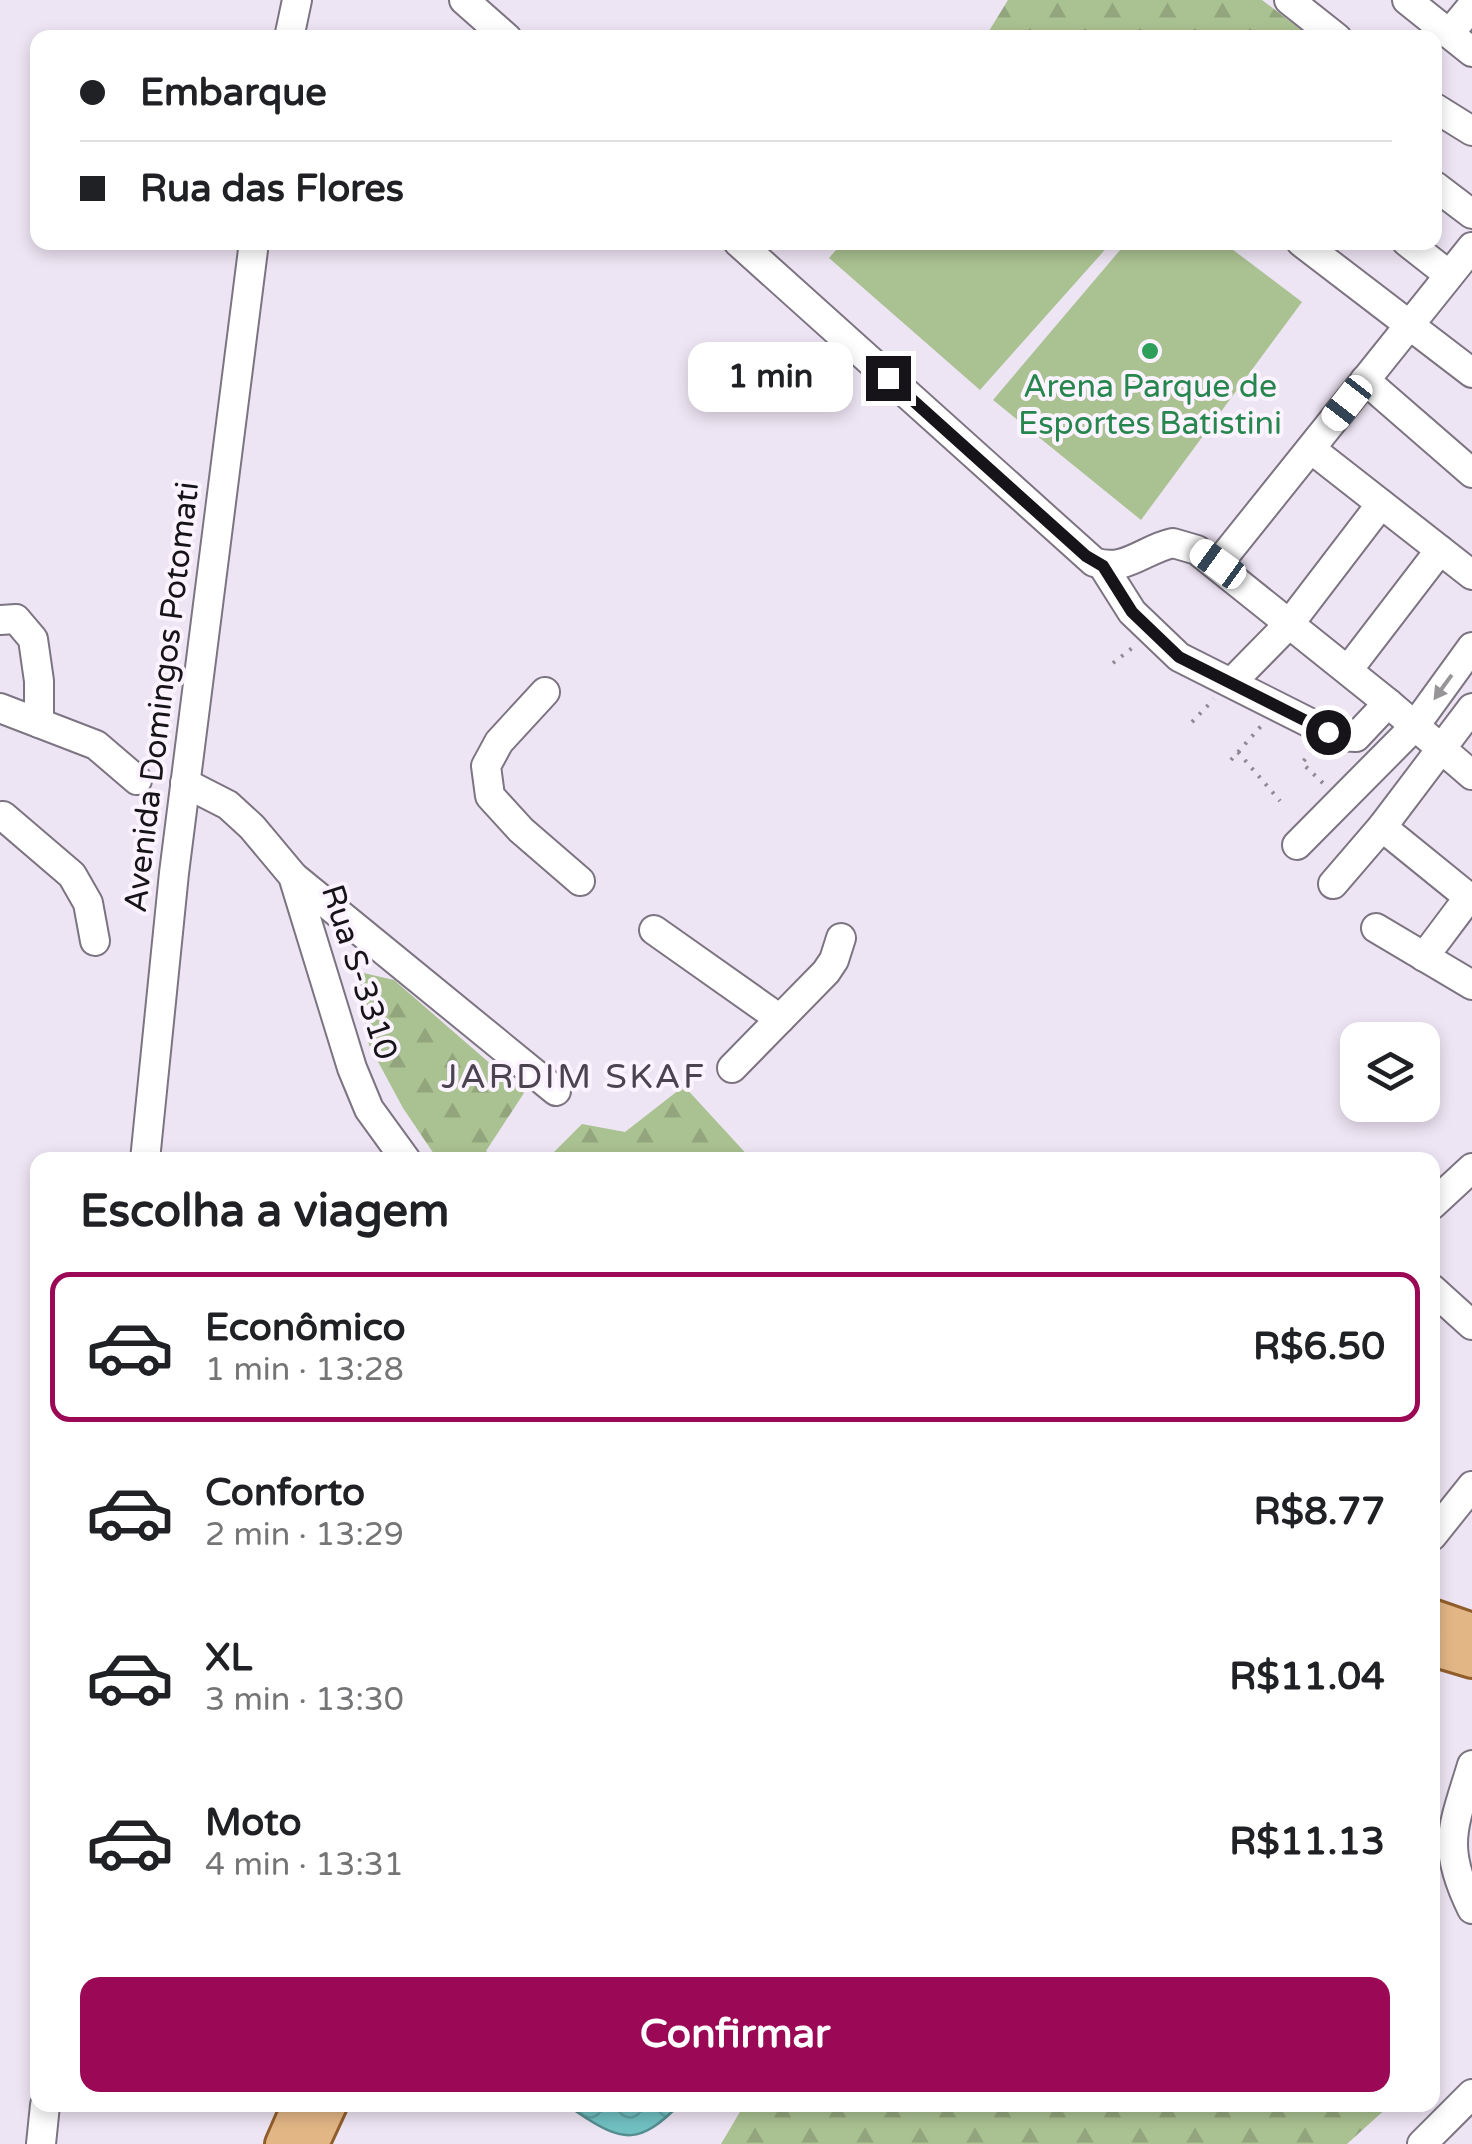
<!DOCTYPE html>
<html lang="pt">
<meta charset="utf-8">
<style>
:root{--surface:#fff;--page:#f2f2f2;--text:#202124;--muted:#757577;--line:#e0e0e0;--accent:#9b0856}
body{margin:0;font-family:"Varela Round",sans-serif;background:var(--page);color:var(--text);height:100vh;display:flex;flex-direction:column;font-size:38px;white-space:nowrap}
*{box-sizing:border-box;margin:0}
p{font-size:32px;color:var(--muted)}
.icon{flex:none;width:55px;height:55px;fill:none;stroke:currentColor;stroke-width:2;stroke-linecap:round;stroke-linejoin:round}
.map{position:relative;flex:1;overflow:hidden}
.details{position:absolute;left:30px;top:1152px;width:1410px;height:960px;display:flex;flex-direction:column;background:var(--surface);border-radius:20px;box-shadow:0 5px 15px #0003}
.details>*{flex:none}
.guide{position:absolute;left:30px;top:30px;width:1412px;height:220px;border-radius:20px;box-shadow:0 5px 15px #0003;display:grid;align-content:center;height:220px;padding:0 50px;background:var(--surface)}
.controls{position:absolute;left:1340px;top:1022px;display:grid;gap:20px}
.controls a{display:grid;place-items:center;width:100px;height:100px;border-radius:20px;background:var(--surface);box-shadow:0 5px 15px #0003;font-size:50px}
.end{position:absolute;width:45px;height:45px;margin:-22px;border:12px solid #171419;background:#fff;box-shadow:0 0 0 5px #fff}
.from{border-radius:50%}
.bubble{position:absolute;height:70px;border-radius:20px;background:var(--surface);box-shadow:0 5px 15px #0003;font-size:32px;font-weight:700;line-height:70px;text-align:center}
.car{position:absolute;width:30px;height:60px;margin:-30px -15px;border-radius:12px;box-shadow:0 0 8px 2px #0007;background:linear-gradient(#fff 24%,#345 0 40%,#fff 0 76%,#345 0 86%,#fff 0)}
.guide b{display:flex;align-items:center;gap:35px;height:95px;font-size:38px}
.guide b+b{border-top:2px solid var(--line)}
.guide i{width:25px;height:25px;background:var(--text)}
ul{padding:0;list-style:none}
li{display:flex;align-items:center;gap:30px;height:150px;margin:0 20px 15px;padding:0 30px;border:5px solid transparent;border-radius:20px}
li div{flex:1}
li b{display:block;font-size:38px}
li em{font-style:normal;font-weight:700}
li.on{border-color:var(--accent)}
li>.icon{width:90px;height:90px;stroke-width:1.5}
h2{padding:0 50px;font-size:45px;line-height:120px}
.cta{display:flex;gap:20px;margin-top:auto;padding:20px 50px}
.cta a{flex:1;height:115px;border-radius:20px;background:var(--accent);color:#fff;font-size:40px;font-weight:700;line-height:115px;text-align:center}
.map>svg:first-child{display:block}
.grass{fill:#aac191}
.forest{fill:url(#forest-firs)}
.water{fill:url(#water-waves);stroke:#568d90;stroke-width:2.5}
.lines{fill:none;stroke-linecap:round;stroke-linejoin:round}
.minor-casing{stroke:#7c7481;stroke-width:32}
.major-casing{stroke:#905e2b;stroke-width:38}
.path{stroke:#8e8892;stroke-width:4;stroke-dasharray:2.5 8;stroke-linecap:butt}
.minor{stroke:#fff;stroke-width:28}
.major{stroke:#e3b686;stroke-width:32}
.oneway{fill:#979598}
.route{stroke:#171419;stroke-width:12}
.leisure-dot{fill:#2e9e5b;stroke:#fbf3ff;stroke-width:4}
.labels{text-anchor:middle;stroke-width:8;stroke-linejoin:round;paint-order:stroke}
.leisure-label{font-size:32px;fill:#27864d;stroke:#fbf3ff}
.street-label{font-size:32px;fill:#171419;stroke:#fbf3ff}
.neighbourhood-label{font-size:35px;letter-spacing:2.5px;fill:#4b4450;stroke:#fbf3ff}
</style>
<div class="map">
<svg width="1472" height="2144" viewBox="0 0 1472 2144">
<defs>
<pattern id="forest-firs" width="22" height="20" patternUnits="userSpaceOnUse" patternTransform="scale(2.5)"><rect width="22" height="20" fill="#aac191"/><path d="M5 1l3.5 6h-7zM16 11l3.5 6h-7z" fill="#92a57c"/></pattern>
<pattern id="water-waves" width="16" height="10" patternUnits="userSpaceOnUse" patternTransform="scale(2.5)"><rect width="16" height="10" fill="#71c1c3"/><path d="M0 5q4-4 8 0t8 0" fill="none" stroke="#61a5a7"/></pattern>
</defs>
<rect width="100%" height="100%" fill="#eee5f4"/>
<g class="grass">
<path d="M 842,243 L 842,242 L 1111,243 L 980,390 L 829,258 Z"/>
<path d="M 1126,243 L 1224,243 L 1302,302 L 1141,520 L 993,400 Z"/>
</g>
<g class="forest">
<path d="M 1008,0 L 1262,0 L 1311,37 L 997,37 L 989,31 Z"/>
<path d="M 355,971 L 394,980 L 524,1093 L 486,1151 L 498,1160 L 438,1160 L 403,1108 L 369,1045 Z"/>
<path d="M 684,1086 L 752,1160 L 546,1160 L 582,1124 L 625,1132 Z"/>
<path d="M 744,2105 L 1390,2105 L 1347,2144 L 721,2144 Z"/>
</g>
<path class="water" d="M 583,2105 L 679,2105 C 640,2144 624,2144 577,2112 Z"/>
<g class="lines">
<g class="minor-casing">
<g id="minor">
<path d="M 464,0 L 507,38"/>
<path d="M 1289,0 L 1337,38"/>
<path d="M 1407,0 L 1472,52"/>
<path d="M 1449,34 L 1472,6"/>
<path d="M 289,38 L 297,0"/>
<path d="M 1435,108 L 1472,131"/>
<path d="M 1435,186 L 1472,214"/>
<path d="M 738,242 L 1094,562 C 1125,573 1144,549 1173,543 L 1197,550 L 1388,703 L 1472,775"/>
<path d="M 1301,242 L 1472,373"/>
<path d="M 1407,242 L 1449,275"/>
<path d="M 1365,380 L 1472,473"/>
<path d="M 1311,449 L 1472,575"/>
<path d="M 1218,564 L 1472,247"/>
<path d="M 1103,566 L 1132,612 L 1179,657 L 1336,736 L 1356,737 L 1388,703"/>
<path d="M 0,620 L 16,619 L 33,639 L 39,681 L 39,723"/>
<path d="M 1348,670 L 1440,550"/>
<path d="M 1232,682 L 1290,623 L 1381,504"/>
<path d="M 545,692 L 499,742 L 486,766 L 490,796 L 521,830 L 580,881"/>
<path d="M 0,708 L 96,745 L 137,780"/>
<path d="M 185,783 L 228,805 L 252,827 L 293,876 L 352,1068 L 369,1109 L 406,1160"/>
<path d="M 3,816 L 72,875 L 88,903 L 95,941"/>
<path d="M 1382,827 L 1472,900"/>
<path d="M 1297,845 L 1414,727 L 1472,647"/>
<path d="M 294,877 L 556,1091"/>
<path d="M 1333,884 L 1382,827 L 1472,708"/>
<path d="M 1376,928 L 1472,985"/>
<path d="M 654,930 L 780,1019"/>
<path d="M 1424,957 L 1469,897"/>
<path d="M 732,1068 L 826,972 L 834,960 L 841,938"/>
<path d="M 145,1160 L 174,873 L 254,242"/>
<path d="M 1432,1205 L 1472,1168"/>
<path d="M 1432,1289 L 1472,1325"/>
<path d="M 1432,1536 L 1472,1486"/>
<path d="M 1472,1765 C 1453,1828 1441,1846 1472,1909"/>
<path d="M 41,2144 L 45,2105"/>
<path d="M 1422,2144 L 1472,2094"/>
</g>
</g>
<g class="major-casing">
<g id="major">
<path d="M 1432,1616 L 1472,1630"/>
<path d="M 1432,1649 L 1472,1661"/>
<path d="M 282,2144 L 299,2105"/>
<path d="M 312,2144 L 330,2105"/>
</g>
</g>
<g class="path">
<path d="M 1113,663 L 1136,645"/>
<path d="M 1192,722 L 1214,699"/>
<path d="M 1312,751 L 1302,763 L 1327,787"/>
<path d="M 1238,752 L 1280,801"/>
<path d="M 1231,760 L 1262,725"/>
</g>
<use href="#minor" class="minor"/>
<use href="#major" class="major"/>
</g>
<defs><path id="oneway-solid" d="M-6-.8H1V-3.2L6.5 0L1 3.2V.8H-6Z" transform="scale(2.5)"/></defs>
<use class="oneway" href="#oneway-solid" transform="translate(1443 687) rotate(126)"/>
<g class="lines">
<path class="route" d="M 888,378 L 1086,556 L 1103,566 L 1132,612 L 1179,657 L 1328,732"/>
</g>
<circle class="leisure-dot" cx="1150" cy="351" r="10"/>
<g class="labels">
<g class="leisure-label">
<text x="1150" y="397">Arena Parque de<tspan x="1150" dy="37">Esportes Batistini</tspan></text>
</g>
<g class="street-label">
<text transform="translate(161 697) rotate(-83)" y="11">Avenida Domingos Potomati</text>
<text transform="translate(360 972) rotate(72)" y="11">Rua S-3310</text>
</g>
<g class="neighbourhood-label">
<text x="574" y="1088">JARDIM SKAF</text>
</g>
</g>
</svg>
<div class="controls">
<a><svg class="icon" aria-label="layers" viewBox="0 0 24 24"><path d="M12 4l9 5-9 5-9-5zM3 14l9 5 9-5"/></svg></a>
</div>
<i class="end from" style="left:1328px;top:732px"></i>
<i class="end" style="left:888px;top:378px"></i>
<div class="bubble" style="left:688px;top:342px;width:165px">1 min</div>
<i class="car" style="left:1347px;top:403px;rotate:218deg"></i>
<i class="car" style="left:1218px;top:564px;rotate:306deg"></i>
<div class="guide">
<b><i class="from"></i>Embarque</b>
<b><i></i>Rua das Flores</b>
</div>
<section class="details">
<h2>Escolha a viagem</h2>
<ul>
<li class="on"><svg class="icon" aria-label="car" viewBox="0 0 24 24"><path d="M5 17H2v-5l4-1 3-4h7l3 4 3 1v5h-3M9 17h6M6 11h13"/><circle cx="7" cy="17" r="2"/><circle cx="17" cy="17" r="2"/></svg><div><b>Econômico</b><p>1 min · 13:28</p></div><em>R$6.50</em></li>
<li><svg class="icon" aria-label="car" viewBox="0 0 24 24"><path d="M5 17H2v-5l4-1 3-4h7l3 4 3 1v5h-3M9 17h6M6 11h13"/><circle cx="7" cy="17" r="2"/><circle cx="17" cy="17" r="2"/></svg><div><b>Conforto</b><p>2 min · 13:29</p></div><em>R$8.77</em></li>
<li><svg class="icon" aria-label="car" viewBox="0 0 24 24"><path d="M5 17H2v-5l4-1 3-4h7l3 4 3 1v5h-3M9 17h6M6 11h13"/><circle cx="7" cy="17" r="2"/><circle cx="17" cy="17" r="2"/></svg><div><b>XL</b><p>3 min · 13:30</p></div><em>R$11.04</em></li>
<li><svg class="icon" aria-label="car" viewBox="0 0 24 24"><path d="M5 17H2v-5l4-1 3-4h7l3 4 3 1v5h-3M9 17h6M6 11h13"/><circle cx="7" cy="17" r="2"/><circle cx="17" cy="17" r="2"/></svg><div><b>Moto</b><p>4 min · 13:31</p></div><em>R$11.13</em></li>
</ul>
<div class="cta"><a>Confirmar</a></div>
</section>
</div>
